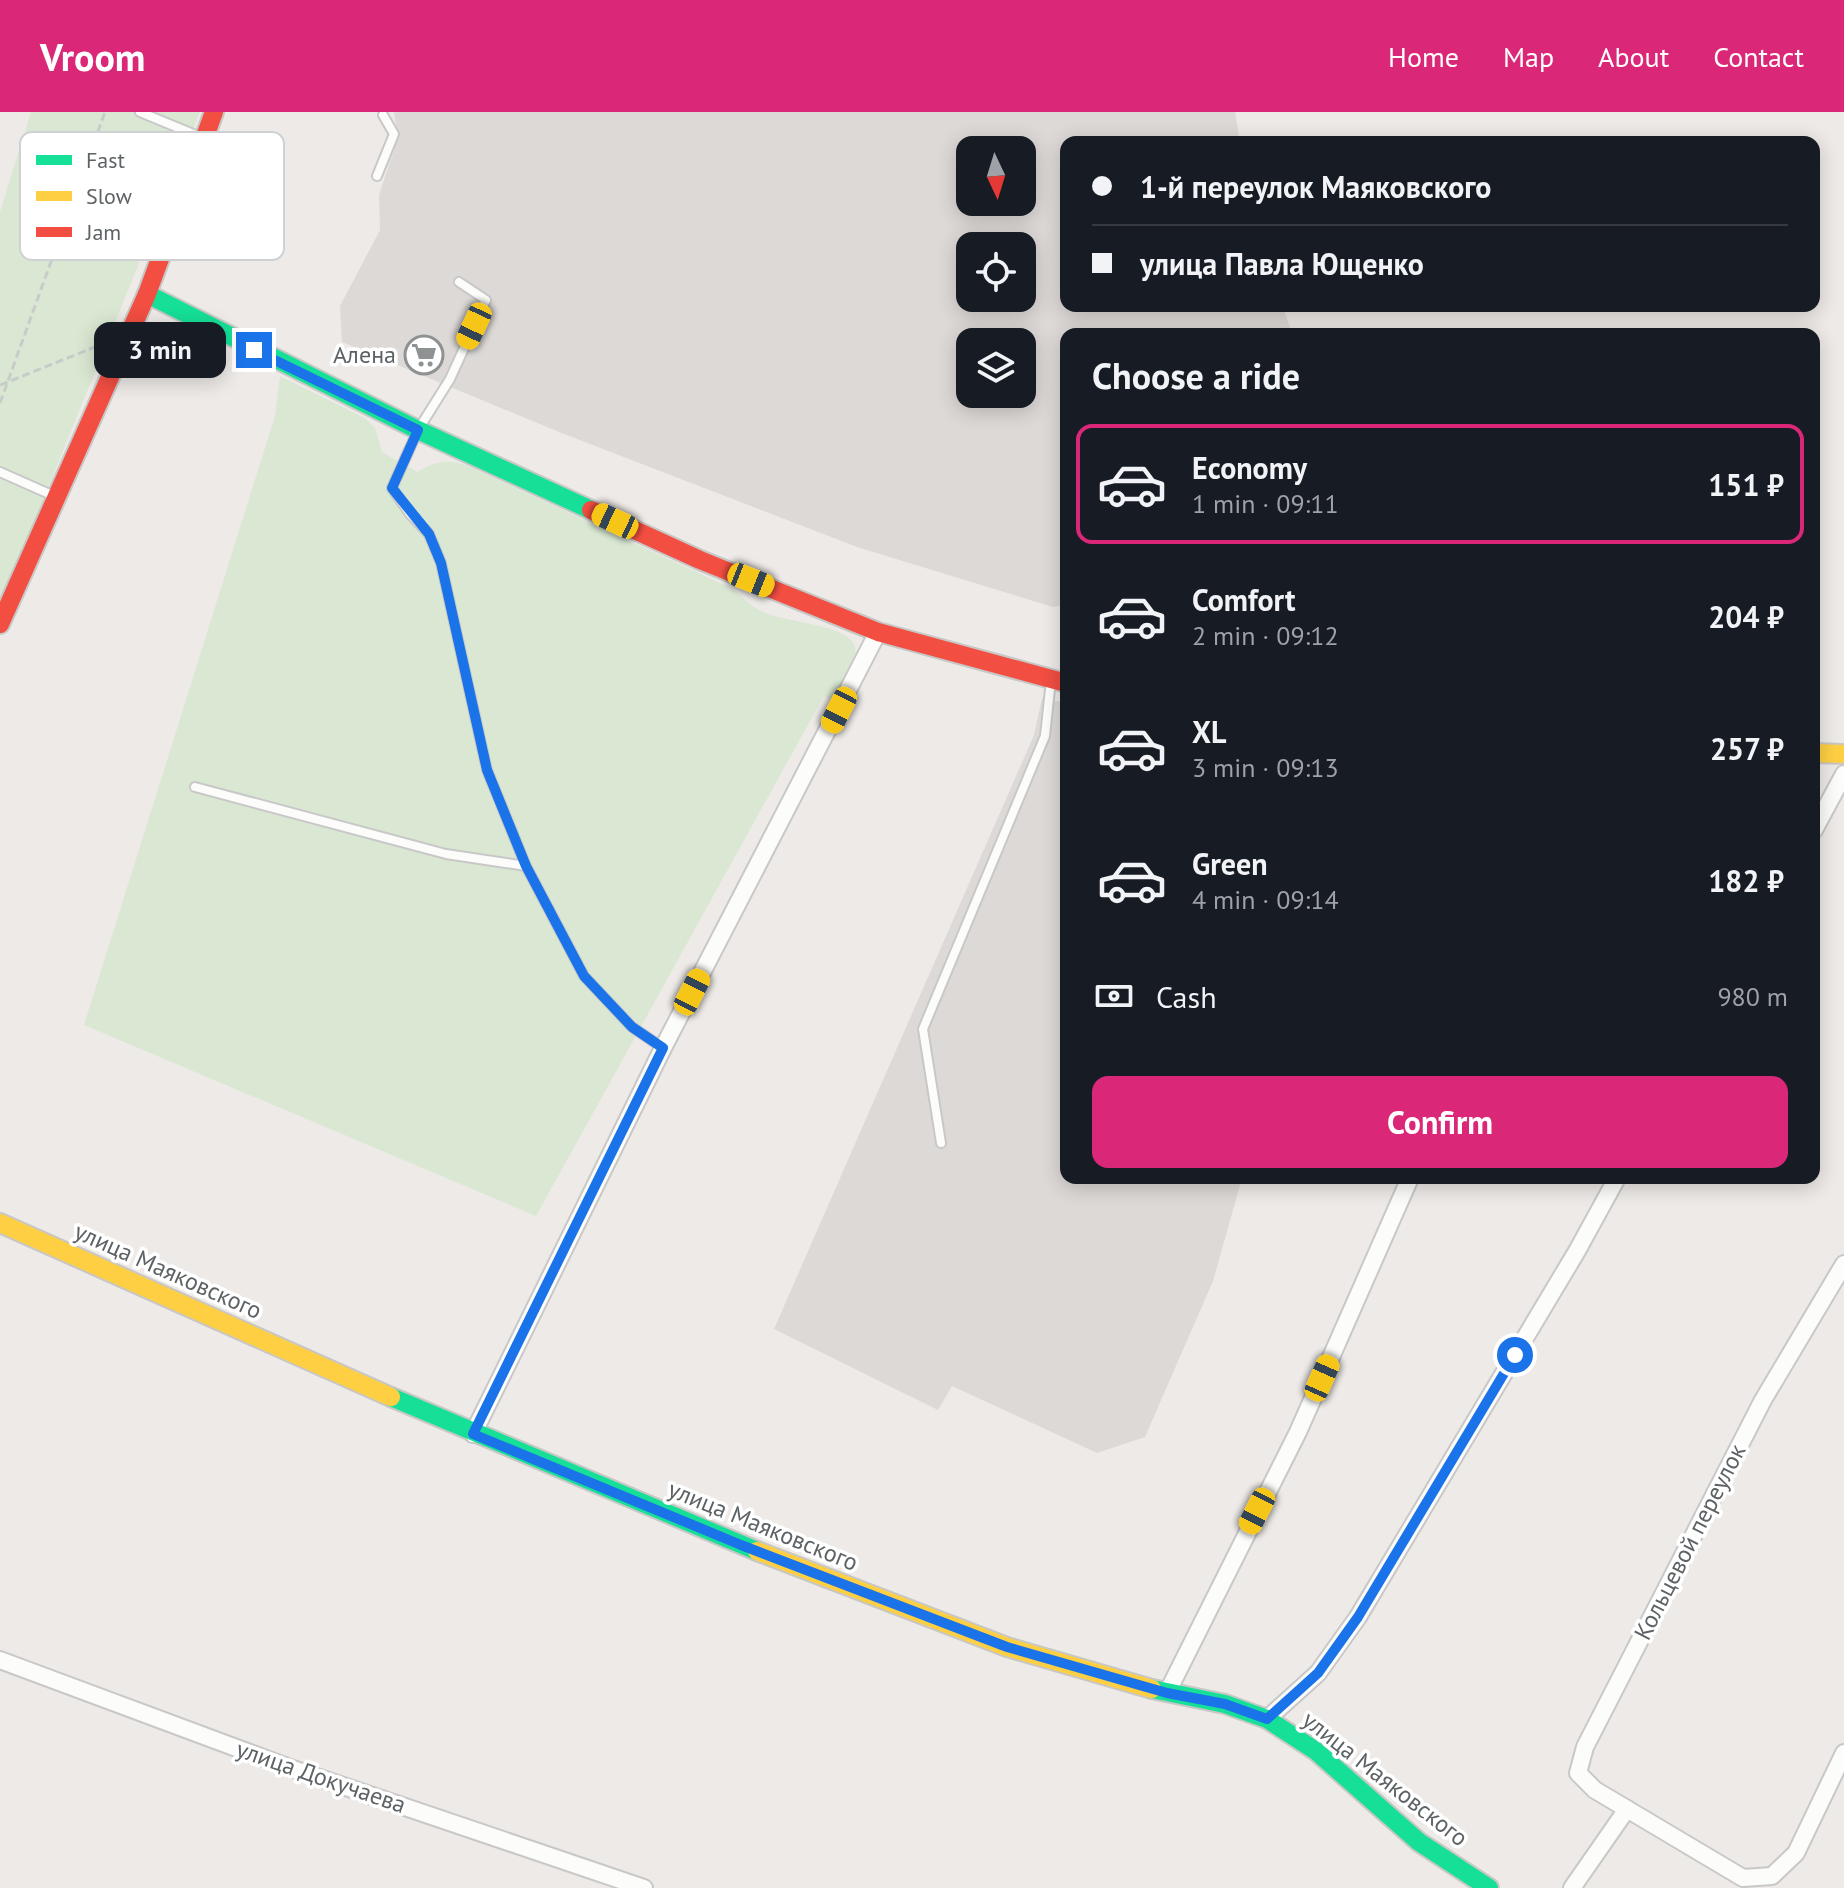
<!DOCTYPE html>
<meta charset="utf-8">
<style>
:root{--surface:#171b24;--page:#20242c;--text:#f1f3f6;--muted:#9ea1a6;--line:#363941;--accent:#db2777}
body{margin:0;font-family:"PT Sans",sans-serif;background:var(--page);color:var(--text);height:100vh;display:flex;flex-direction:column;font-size:30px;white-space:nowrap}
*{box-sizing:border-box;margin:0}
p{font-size:26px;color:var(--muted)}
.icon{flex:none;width:44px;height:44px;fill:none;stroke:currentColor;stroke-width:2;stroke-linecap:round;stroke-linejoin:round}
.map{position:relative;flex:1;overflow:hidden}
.details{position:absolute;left:1060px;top:216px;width:760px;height:856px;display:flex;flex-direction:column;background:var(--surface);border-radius:16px;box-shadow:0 4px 20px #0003}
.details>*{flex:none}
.banner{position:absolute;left:1060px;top:24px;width:760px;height:176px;border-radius:16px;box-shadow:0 4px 20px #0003;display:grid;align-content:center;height:176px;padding:0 32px;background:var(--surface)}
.needle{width:52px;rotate:176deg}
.fabs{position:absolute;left:956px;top:24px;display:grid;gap:16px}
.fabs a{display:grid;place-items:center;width:80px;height:80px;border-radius:16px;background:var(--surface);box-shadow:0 4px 20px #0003;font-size:40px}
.end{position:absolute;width:36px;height:36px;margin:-18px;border:10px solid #1a73e8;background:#fff;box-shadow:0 0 0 4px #fff}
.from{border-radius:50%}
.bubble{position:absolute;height:56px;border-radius:16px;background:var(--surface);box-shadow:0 4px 20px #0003;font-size:26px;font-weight:700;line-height:56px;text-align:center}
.car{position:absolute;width:24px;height:48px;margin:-24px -12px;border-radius:10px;box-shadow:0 0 6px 2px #0007;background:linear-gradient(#f5c518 24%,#345 0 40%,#f5c518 0 76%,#345 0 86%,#f5c518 0)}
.banner b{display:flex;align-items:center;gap:28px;height:76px;font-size:30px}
.banner b+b{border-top:2px solid var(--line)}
.banner i{width:20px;height:20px;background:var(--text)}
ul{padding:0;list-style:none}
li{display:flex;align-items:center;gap:24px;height:120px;margin:0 16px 12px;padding:0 16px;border:4px solid transparent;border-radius:16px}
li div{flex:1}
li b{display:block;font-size:30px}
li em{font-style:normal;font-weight:700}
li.active{border-color:var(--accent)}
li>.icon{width:72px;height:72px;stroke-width:1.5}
h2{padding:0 32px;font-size:36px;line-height:96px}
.pay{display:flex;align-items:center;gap:20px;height:88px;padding:0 32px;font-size:30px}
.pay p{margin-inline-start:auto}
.button{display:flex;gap:16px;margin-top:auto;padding:16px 32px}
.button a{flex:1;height:92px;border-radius:16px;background:var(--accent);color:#fff;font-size:32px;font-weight:700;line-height:92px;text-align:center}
header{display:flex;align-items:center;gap:48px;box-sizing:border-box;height:112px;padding:0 40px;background:var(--accent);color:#fff}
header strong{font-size:38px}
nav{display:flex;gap:44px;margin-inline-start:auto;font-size:28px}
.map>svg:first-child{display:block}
.industrial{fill:#ddd9d7;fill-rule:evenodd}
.green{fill:#dae8d3}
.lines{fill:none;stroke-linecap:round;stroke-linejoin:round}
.lane-casing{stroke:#c9c8c8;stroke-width:12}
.street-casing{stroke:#c9c8c8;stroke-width:20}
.fast-casing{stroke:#c7c7c6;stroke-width:22}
.slow-casing{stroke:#c7c7c6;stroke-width:22}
.jam-casing{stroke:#c7c7c6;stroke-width:22}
.path{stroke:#c8ccc9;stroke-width:3;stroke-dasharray:8 4;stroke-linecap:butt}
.lane{stroke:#fcfcfb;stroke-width:8}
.street{stroke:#fcfcfb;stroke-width:16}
.fast{stroke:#16e098;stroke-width:18}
.slow{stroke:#ffcf43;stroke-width:18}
.jam{stroke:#f24e42;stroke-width:18}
.route{stroke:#1a73e8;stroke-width:10}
.labels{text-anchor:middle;stroke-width:7;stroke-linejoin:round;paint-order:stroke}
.poi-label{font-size:24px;fill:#5d6365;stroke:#fff;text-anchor:end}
.street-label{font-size:24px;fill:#5d6365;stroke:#fff}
.key{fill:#fff;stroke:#ced0d1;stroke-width:2}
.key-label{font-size:22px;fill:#5d6365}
</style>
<header>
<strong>Vroom</strong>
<nav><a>Home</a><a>Map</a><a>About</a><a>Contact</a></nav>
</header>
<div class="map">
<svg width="1844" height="1776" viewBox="0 0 1844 1776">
<rect width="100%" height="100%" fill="#edeae7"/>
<g class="industrial">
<path d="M 394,0 L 1235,0 L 1240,30 L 1066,30 L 1066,194 L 1283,194 L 1292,222 L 1066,222 L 1066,493 L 1053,495 L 857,435 L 559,320 L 342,230 L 340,194 L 380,118 L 379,83 L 398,26 ZM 970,38 L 1022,38 L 1022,90 L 970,90 ZM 970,134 L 1022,134 L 1022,186 L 970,186 ZM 970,230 L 1022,230 L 1022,282 L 970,282 Z"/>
<path d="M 1042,586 L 1066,591 L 1066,1066 L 1242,1066 L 1213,1169 L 1145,1325 L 1097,1341 L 952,1274 L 938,1298 L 774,1217 L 1034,623 Z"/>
</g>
<g class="green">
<path d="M 31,0 L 200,0 L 0,495 L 0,100 Z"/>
<path d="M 280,264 L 365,306 L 375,316 L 382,340 L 417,360 C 436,349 446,347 466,353 L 731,476 C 741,483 750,494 761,499 C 781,510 844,512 854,532 C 861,548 842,575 835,590 L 824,584 L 536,1104 L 84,913 L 275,304 Z"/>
</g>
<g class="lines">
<g class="lane-casing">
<g id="lane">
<path d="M 140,0 L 203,26"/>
<path d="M 377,64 L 394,22 L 383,3"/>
<path d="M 459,170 L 486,188 L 450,267 L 418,318 L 392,376 L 410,402 L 429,422 L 441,451 L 487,658 L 526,754 L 584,864 L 632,915 L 663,936"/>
<path d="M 0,360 L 54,384"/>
<path d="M 195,675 L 446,742 L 526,754"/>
<path d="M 941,1031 L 923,917 L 1045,624 L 1051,568"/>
</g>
</g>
<g class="street-casing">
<g id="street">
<path d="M 1814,718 L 1844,662"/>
<path d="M 1844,1152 L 1763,1288 L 1585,1635 L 1578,1661 L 1595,1678 L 1743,1766 L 1772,1764 L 1796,1741 L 1844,1641"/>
<path d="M 473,1322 L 663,936 L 878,520"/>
<path d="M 0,1548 L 293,1657 L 644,1776"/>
<path d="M 1167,1581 L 1298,1320 L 1410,1066"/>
<path d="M 1267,1607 L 1318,1561 L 1358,1505 L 1577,1139 L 1617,1066"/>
<path d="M 1572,1776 L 1627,1697"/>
</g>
</g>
<g class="fast-casing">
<g id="fast">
<path d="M 147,182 L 418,318 L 591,398"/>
<path d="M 391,1285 L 757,1439"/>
<path d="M 1152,1577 L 1225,1592 L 1267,1607 L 1316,1639 L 1419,1730 L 1489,1776"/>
</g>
</g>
<g class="slow-casing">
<g id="slow">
<path d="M 1814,641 L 1844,642"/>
<path d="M 0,1111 L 391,1285"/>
<path d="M 757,1439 L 1007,1535 L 1152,1577"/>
</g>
</g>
<g class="jam-casing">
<g id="jam">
<path d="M 591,398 L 700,448 L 878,520 L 1066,571"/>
<path d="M 0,512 L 147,182 L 214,0"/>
</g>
</g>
<g class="path">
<path d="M 0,273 L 105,231"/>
<path d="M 0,291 L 105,0"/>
</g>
<use href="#lane" class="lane"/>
<use href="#street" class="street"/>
<use href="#fast" class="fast"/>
<use href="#slow" class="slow"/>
<use href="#jam" class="jam"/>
</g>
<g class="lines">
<path class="route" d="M 254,238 L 418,318 L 392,376 L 429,422 L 441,451 L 487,658 L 526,754 L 584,864 L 632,915 L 663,936 L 473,1322 L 741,1433 L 1007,1535 L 1167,1581 L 1225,1592 L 1267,1607 L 1318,1561 L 1358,1505 L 1515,1243"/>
</g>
<defs>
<g id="supermarket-ring" transform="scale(2)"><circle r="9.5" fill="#fff" stroke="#8f9292" stroke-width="1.5"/><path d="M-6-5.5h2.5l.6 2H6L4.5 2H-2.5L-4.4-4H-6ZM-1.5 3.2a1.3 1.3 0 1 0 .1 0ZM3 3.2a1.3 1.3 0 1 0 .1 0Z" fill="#8f9292"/></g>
</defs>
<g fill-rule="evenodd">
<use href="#supermarket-ring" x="424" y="243"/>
</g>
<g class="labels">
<g class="poi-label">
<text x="396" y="251">Алена</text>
</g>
<g class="street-label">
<text transform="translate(168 1159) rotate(24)" y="8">улица Маяковского</text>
<text transform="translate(763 1414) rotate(22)" y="8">улица Маяковского</text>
<text transform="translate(1690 1430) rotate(-63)" y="8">Кольцевой переулок</text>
<text transform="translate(321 1665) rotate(19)" y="8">улица Докучаева</text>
<text transform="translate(1385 1667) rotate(38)" y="8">улица Маяковского</text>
</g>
</g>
<rect x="20" y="20" width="264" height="128" rx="12" class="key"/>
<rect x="36" y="43" width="36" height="10" fill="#16e098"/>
<rect x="36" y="79" width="36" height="10" fill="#ffcf43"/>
<rect x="36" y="115" width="36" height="10" fill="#f24e42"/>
<g class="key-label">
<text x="86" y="56">Fast</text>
<text x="86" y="92">Slow</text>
<text x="86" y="128">Jam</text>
</g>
</svg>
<div class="fabs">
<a><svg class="needle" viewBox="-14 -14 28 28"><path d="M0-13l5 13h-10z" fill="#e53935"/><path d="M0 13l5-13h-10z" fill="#9ea1a6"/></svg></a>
<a><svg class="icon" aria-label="locate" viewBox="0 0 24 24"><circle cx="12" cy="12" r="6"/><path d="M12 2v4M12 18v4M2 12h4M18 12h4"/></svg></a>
<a><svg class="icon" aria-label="layers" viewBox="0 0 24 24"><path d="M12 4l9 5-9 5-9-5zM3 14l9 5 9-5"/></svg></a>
</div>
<i class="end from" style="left:1515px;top:1243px"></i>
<i class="end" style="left:254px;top:238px"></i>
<div class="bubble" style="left:94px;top:210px;width:132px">3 min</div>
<i class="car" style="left:474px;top:214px;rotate:205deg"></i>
<i class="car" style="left:615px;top:409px;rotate:295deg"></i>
<i class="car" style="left:751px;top:468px;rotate:112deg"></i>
<i class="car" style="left:839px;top:598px;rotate:207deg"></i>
<i class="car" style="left:692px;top:880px;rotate:27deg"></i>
<i class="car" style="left:1322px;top:1266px;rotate:24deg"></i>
<i class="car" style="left:1257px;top:1399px;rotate:207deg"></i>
<div class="banner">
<b><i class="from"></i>1-й переулок Маяковского</b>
<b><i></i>улица Павла Ющенко</b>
</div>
<section class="details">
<h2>Choose a ride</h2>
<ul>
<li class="active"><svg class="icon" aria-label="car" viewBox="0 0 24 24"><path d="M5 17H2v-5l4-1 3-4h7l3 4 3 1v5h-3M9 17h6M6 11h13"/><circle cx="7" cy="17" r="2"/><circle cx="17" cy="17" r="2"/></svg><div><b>Economy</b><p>1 min · 09:11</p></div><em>151 ₽</em></li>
<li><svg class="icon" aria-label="car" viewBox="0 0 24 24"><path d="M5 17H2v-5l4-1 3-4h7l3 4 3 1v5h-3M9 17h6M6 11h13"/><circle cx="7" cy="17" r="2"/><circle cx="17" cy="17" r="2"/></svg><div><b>Comfort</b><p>2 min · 09:12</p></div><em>204 ₽</em></li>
<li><svg class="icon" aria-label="car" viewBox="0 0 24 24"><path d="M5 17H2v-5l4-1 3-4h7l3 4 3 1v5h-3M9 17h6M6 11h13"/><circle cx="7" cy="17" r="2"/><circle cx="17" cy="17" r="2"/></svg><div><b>XL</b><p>3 min · 09:13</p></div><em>257 ₽</em></li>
<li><svg class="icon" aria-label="car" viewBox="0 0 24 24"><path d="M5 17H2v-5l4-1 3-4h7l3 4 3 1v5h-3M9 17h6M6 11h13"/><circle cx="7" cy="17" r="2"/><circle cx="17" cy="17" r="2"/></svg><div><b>Green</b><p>4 min · 09:14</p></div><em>182 ₽</em></li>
</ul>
<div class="pay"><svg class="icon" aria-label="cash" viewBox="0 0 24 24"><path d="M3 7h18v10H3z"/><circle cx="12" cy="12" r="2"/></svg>Cash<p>980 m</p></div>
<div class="button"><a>Confirm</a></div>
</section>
</div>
